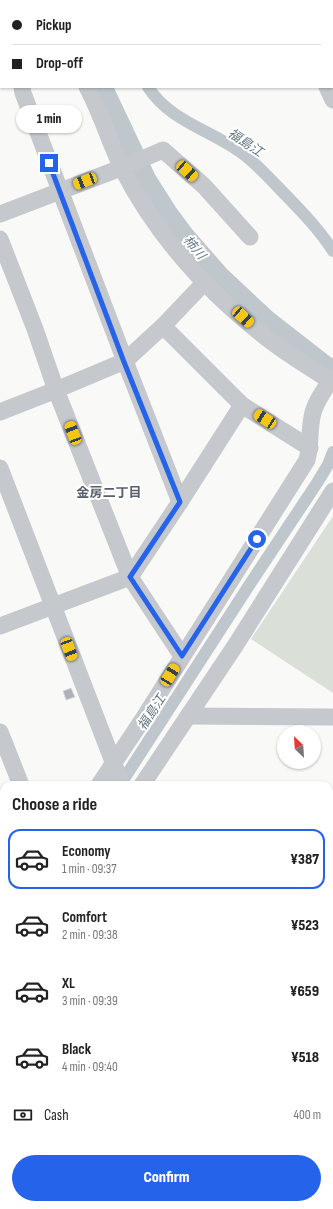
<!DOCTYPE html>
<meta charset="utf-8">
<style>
:root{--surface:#fff;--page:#f2f2f2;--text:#222;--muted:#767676;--line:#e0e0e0;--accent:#2563eb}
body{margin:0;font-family:"Sofia Sans Condensed","Noto Sans JP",sans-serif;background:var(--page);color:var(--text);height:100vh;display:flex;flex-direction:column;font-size:15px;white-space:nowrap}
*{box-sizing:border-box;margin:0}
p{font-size:13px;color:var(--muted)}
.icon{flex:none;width:22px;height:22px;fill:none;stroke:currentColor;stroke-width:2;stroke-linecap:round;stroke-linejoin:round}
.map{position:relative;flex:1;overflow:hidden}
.drawer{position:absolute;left:0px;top:781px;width:333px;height:428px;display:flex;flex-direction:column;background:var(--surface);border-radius:12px 12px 0 0;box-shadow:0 1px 3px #0004}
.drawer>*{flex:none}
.top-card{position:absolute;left:0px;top:0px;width:333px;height:88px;box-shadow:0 1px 3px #0004;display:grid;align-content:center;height:88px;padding:0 12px;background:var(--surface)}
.needle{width:26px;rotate:335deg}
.fabs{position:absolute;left:277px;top:725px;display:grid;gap:8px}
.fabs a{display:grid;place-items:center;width:44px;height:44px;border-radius:50%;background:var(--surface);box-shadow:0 1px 3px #0004;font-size:20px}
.end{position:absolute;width:18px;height:18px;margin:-9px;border:5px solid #2563eb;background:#fff;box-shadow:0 0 0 2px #fff}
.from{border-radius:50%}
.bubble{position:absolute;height:28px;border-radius:14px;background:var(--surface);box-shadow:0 1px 3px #0004;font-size:13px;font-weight:800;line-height:28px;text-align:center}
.car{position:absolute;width:12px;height:24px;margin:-12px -6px;border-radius:5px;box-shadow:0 0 3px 1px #0007;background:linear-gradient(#f5c518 24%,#345 0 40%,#f5c518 0 76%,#345 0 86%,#f5c518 0)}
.top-card b{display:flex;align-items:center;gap:14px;height:38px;font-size:15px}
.top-card b+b{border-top:1px solid var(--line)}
.top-card i{width:10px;height:10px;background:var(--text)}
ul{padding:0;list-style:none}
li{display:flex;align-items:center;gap:12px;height:60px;margin:0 8px 6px;padding:0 4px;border:2px solid transparent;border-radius:12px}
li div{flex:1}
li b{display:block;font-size:15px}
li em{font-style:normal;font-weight:800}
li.active{border-color:var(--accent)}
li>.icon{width:36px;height:36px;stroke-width:1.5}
h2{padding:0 12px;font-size:18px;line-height:48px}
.pay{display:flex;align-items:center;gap:10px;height:44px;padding:0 12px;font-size:15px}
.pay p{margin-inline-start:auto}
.action{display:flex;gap:8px;margin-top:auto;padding:8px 12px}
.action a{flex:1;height:46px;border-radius:24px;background:var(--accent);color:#fff;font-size:16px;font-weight:800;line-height:46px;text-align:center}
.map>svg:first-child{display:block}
.green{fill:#dae0d8}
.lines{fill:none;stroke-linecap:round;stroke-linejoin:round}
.canal{stroke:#bfc7cd;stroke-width:12}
.river{stroke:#bfc7cd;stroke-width:21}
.building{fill:#acb2b9;stroke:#dbdbd9}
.path{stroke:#bdbfc2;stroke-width:2;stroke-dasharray:2 2;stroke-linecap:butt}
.minor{stroke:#c5c8cc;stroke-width:17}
.route{stroke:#2563eb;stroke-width:5}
.labels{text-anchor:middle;stroke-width:4;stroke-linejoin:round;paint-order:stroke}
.water-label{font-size:13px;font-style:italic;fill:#657782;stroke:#fff}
.neighbourhood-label{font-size:13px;font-weight:bold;fill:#57606c;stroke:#fff}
</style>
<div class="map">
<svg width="333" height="1209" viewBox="0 0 333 1209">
<rect width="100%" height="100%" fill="#f9f9f7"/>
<path class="green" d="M 333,516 L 333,693 L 251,639 Z"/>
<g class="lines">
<g class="canal">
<path d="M 100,0 L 100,1"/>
<path d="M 148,87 C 170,121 208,129 239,151 C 254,161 265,174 277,186 C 297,207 317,226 333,251"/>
<path d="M 120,785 L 248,587 L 317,483 L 328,465 L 333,452"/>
<path d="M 0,960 L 4,954"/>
</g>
<g class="river">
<path d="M 0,19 L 1,19"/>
<path d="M 102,87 L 146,180 L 167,213 L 184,236 L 220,277 L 266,320 L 325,366 L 333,371"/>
</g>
</g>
<path class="building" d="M 71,688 L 75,697 L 66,700 L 63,691 Z"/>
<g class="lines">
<path class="path" d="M 178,688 L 182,699"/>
<g class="minor">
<path d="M 0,0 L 2,0"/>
<path d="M 174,0 L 174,1"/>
<path d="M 288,0 L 288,1"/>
<path d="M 0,34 L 1,34"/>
<path d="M 22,87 L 23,93 L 125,361 L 180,502"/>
<path d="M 87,87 C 101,113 109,141 122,168 C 155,233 206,290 263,335 C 285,353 310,367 333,383"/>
<path d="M 327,87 L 333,100"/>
<path d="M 0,214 L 126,166 L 163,150 L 204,186 L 250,237"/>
<path d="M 0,239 L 35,329 L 56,390 L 130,577 L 182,656"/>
<path d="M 163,326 L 242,405 L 310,448"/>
<path d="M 0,412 L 56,390 L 125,361 L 163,326 L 204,283"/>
<path d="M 0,468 L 122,785"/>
<path d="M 0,626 L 130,577 L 180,502 L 242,405"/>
<path d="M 188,716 L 333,717"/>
<path d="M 0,732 L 21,785"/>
<path d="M 99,785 L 143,719 L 307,460 C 311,445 309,432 312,417 C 314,404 323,392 330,381"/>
<path d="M 142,785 L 235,646 L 333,491"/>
<path d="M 329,805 L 333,805"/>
<path d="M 0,872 L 4,872"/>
<path d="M 329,881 L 333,881"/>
<path d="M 0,930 L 4,925"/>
<path d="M 329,961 L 333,962"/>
<path d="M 0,994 L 4,988"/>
<path d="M 329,1035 L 333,1035"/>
<path d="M 329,1117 L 333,1117"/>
<path d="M 0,1120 L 4,1135"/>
<path d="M 329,1192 L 333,1192"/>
<path d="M 23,1205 L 24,1209"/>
<path d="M 115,1205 L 117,1209"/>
<path d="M 224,1209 L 224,1205"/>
</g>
</g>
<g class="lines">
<path class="route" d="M 49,163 L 124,362 L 180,502 L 130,577 L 182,656 L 257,539"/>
</g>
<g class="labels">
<g class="water-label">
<text transform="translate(246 142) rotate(34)" y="5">福島江</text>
<text transform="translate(195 247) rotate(50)" y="5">柿川</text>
<text transform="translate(151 712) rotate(-57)" y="5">福島江</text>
</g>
<g class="neighbourhood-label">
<text x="109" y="497">金房二丁目</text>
</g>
</g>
</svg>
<div class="fabs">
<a><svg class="needle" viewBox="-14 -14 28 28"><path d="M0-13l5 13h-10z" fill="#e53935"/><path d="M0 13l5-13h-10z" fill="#767676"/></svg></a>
</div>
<i class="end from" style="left:257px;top:539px"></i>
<i class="end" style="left:49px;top:163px"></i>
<div class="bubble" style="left:16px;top:105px;width:66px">1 min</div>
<i class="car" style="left:187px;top:171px;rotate:132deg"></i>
<i class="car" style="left:85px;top:181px;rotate:249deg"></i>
<i class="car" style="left:243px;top:317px;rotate:132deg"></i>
<i class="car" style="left:265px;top:419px;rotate:303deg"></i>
<i class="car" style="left:73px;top:433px;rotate:339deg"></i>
<i class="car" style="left:69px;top:649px;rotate:159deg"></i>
<i class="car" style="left:170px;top:675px;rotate:32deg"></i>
<div class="top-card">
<b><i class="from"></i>Pickup</b>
<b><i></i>Drop-off</b>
</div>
<section class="drawer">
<h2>Choose a ride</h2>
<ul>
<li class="active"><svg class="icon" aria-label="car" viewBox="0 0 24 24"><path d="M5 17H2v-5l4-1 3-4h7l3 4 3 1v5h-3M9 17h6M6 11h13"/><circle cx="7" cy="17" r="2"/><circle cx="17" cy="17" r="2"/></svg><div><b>Economy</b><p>1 min · 09:37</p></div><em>¥387</em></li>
<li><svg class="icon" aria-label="car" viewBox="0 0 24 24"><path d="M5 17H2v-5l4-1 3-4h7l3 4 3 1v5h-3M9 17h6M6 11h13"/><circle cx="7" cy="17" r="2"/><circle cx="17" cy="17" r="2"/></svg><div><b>Comfort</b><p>2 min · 09:38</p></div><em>¥523</em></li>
<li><svg class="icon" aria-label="car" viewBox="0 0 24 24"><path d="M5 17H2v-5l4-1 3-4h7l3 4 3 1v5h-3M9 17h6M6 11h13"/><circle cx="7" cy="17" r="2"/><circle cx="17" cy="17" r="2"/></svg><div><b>XL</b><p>3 min · 09:39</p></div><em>¥659</em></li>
<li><svg class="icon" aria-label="car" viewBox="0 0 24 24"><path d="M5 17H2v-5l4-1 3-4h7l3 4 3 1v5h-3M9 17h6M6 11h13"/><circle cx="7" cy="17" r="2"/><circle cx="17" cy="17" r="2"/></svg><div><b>Black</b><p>4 min · 09:40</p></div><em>¥518</em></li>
</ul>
<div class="pay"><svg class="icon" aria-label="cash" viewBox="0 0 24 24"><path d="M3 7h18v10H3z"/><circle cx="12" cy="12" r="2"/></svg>Cash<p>400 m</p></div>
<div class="action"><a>Confirm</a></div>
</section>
</div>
